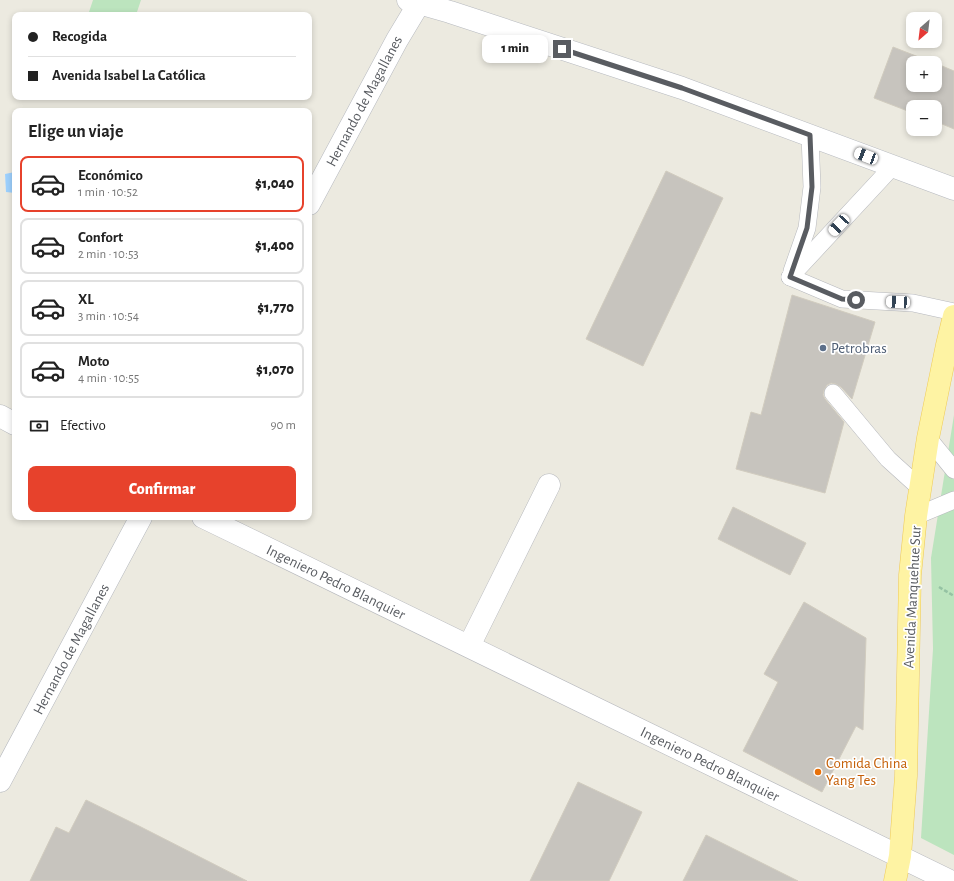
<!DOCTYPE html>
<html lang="es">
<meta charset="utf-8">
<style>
:root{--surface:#fff;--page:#f6f6f6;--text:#222;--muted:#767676;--line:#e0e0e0;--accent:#e7422c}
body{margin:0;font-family:"Alegreya Sans",sans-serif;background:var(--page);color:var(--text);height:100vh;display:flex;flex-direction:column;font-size:15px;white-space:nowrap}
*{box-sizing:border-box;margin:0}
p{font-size:13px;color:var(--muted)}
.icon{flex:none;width:22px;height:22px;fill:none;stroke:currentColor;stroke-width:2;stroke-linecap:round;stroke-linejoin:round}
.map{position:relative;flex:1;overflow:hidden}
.panel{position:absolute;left:12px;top:108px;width:300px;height:412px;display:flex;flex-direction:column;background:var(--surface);border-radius:8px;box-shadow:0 2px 6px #0003}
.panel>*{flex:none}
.top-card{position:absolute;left:12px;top:12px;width:300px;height:88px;border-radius:8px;box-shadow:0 2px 6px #0003;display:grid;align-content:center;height:88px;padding:0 16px;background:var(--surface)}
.needle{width:26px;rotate:208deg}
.tools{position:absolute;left:906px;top:12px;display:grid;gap:8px}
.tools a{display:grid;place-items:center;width:36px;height:36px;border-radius:8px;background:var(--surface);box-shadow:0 2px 6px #0003;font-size:20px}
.end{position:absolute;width:18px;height:18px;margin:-9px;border:5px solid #595c61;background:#fff;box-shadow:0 0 0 2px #fff}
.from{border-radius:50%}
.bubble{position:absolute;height:28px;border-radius:8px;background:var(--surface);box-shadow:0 2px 6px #0003;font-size:13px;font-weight:800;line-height:28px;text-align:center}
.car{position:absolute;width:12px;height:24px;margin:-12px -6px;border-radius:5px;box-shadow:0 0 3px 1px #0007;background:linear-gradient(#fff 24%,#345 0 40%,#fff 0 76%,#345 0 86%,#fff 0)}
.top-card b{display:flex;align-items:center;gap:14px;height:38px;font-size:15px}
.top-card b+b{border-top:1px solid var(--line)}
.top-card i{width:10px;height:10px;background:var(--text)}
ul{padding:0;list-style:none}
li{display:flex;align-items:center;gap:12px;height:56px;margin:0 8px 6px;padding:0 8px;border:2px solid var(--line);border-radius:8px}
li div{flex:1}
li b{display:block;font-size:15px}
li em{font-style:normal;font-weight:800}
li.active{border-color:var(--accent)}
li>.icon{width:36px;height:36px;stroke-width:1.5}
h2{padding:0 16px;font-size:18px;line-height:48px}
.pay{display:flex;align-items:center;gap:10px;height:44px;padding:0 16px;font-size:15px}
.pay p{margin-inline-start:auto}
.button{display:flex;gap:8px;margin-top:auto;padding:8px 16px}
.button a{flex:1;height:46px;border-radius:8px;background:var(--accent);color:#fff;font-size:16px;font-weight:800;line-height:46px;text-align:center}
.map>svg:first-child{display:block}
.green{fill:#bce4be}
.water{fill:#9ed1fe}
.building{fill:#c7c4be;stroke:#d1ccbf}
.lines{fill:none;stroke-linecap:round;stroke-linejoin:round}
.lane-casing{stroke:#b6b8bd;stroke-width:18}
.street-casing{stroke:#b6b8bd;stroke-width:23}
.secondary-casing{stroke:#b6b9bf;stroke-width:23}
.primary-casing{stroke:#efca56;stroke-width:23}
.path{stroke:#95c2a3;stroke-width:2.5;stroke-dasharray:4 2;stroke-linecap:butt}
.lane{stroke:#fff;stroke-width:17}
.street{stroke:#fff;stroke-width:22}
.secondary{stroke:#fff;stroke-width:22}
.primary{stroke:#fef3a3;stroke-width:22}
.route{stroke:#595c61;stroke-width:5}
.service-dot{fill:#5c6f8a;stroke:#fff;stroke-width:1.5}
.food-dot{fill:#e8710a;stroke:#fff;stroke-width:1.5}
.labels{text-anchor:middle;stroke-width:3.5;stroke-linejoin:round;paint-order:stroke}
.street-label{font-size:15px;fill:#595c61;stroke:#fff}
.service-label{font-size:15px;fill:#4e5e75;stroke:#fff;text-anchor:start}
.food-label{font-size:15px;fill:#c56008;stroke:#fff;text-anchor:start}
</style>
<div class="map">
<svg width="954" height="881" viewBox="0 0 954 881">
<rect width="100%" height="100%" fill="#eceae0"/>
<g class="green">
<path d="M 93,0 L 141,0 L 136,15 L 88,15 Z"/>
<path d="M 954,415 L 954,855 L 921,838 L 933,649 L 931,558 Z"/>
</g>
<path class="water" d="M 15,172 L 15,193 L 6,192 L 5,174 Z"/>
<g class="building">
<path d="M 893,47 L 934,63 L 913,63 L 913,85 L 935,85 L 935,63 L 954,71 L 954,129 L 935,121 L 935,107 L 913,107 L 913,113 L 874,98 Z"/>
<path d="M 666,171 L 723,198 L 643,366 L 586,339 Z"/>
<path d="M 792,295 L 875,322 L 852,399 L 851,398 L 841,387 L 836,384 L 831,383 L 827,385 L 824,390 L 823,395 L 825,399 L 844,422 L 825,493 L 736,469 L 751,412 L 761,415 Z"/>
<path d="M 733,507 L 806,543 L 790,575 L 718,539 Z"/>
<path d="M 804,602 L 866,638 L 863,730 L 856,726 L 822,792 L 743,751 L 778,682 L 764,674 Z"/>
<path d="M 578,782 L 642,812 L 609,881 L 530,881 Z"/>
<path d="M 86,800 L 141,827 L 247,881 L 30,881 L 56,827 L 69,833 Z"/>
<path d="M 706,835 L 798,881 L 683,881 Z"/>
</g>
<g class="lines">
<g class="lane-casing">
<g id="lane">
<path d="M 792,271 L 807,228 L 812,187 L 810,135"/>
<path d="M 790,277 L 842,299 L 913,303 L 954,312"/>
<path d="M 790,277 L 893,166"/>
<path d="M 833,393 L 888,459 L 920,488"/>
<path d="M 928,438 L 954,470"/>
<path d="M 916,516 L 954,500"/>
</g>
</g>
<g class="street-casing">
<g id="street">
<path d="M 0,416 L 15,424"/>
<path d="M 203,517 L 950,881"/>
<path d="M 469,646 L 549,485"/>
</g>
</g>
<g class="secondary-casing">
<g id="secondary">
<path d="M 408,0 L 450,12 L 682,88 L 954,189"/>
<path d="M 309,204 L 397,40 L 421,0"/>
<path d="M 0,781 L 141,517"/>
</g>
</g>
<g class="primary-casing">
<path id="primary" d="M 895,881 L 900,856 L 906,776 L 910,575 L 916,516 L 928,438 L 947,345 L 954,316"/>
</g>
<path class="path" d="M 939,587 L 954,596"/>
<use href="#lane" class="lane"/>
<use href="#street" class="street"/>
<use href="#secondary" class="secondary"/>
<use href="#primary" class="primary"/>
</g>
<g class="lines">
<path class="route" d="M 562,49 L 682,88 L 810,135 L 812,187 L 807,228 L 790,277 L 842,299 L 856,300"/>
</g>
<circle class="service-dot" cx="823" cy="348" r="4"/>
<circle class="food-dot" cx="818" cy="772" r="4"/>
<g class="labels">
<g class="street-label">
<text transform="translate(364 101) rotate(-62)" y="5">Hernando de Magallanes</text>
<text transform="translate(336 582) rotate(26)" y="5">Ingeniero Pedro Blanquier</text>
<text transform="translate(912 597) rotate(-87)" y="5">Avenida Manquehue Sur</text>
<text transform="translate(71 649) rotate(-62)" y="5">Hernando de Magallanes</text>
<text transform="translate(710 764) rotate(26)" y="5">Ingeniero Pedro Blanquier</text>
</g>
<g class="service-label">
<text x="831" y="353">Petrobras</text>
</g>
<g class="food-label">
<text x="826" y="768">Comida China<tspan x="826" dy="17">Yang Tes</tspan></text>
</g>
</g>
</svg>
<div class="tools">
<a><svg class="needle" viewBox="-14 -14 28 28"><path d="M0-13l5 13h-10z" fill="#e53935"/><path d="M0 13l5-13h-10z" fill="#767676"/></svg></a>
<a>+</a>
<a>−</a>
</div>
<i class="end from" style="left:856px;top:300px"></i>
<i class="end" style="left:562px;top:49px"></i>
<div class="bubble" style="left:482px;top:35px;width:66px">1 min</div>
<i class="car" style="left:866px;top:156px;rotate:291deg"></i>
<i class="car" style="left:839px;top:225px;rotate:223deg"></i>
<i class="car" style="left:898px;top:302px;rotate:273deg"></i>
<div class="top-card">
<b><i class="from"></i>Recogida</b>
<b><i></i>Avenida Isabel La Católica</b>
</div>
<section class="panel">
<h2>Elige un viaje</h2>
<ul>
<li class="active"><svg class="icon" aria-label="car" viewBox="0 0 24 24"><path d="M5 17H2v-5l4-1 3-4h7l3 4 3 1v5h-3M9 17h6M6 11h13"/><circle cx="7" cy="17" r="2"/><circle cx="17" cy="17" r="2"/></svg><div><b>Económico</b><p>1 min · 10:52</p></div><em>$1,040</em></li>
<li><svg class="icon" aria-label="car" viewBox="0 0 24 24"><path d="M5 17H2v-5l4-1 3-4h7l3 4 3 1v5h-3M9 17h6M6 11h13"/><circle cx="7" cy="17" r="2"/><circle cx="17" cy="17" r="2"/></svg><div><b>Confort</b><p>2 min · 10:53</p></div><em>$1,400</em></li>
<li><svg class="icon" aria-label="car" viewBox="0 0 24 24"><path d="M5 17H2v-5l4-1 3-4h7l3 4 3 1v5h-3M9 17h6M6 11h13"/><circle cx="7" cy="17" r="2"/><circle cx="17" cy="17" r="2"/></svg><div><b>XL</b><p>3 min · 10:54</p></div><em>$1,770</em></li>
<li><svg class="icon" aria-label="car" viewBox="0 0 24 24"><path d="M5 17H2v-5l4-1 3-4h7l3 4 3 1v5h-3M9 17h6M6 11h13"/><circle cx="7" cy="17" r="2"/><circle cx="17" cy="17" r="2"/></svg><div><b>Moto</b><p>4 min · 10:55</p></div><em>$1,070</em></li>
</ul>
<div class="pay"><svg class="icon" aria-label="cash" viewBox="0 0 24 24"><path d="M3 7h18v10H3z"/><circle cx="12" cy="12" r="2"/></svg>Efectivo<p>90 m</p></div>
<div class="button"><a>Confirmar</a></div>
</section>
</div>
